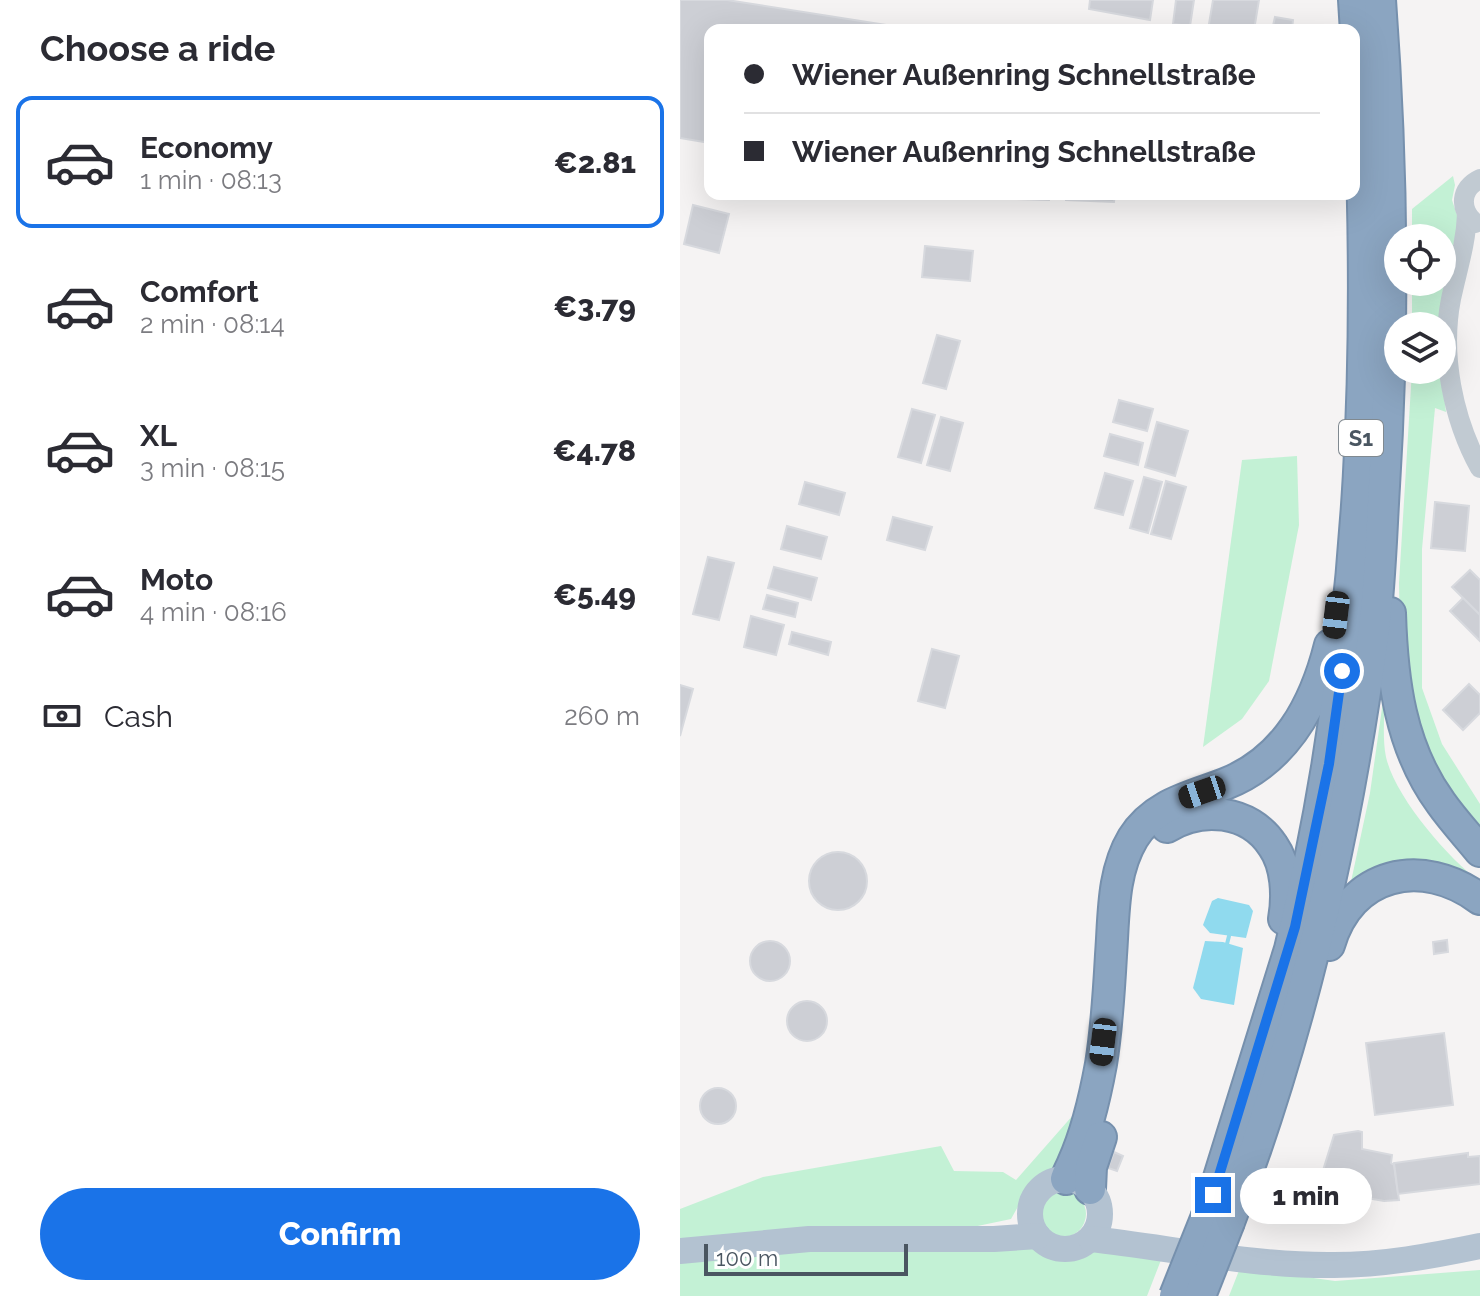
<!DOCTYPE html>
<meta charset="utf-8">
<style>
:root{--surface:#fff;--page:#f2f2f3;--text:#2b2b33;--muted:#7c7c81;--line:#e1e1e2;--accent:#1a73e8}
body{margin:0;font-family:Raleway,sans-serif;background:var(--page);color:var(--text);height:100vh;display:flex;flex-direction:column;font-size:30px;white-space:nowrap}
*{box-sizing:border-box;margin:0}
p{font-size:26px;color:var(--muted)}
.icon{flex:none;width:44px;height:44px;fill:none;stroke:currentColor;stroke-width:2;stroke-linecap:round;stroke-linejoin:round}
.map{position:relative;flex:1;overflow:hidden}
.drawer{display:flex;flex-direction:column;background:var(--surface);width:680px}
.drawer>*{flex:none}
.top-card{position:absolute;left:24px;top:24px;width:656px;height:176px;border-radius:16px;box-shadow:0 8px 32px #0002;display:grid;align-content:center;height:176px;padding:0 40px;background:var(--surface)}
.controls{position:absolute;left:704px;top:224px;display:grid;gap:16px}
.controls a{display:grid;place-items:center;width:72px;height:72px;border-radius:50%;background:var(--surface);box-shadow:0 8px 32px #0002;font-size:40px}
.scale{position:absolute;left:24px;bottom:20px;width:204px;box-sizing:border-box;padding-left:8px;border:4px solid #4a5661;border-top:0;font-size:22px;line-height:28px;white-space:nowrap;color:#4a5661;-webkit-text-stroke:6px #fff;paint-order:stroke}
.end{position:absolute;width:36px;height:36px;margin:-18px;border:10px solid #1a73e8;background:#fff;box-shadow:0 0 0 4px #fff}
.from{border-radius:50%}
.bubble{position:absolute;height:56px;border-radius:28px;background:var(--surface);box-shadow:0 8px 32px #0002;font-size:26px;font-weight:800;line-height:56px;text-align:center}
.car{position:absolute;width:24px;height:48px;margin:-24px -12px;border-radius:10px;box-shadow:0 0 6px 2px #0007;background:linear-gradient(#222 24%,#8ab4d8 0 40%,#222 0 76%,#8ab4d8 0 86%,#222 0)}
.top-card b{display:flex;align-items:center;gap:28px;height:76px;font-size:30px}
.top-card b+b{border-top:2px solid var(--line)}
.top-card i{width:20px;height:20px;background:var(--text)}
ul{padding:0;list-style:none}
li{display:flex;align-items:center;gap:24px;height:132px;margin:0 16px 12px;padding:0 24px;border:4px solid transparent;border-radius:16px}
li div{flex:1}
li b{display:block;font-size:30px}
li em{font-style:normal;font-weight:800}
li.active{border-color:var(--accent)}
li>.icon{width:72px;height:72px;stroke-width:1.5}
h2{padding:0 40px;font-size:36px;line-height:96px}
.pay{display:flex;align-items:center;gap:20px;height:88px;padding:0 40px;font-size:30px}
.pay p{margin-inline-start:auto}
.cta{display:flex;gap:16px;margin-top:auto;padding:16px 40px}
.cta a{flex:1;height:92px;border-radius:48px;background:var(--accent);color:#fff;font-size:32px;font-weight:800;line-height:92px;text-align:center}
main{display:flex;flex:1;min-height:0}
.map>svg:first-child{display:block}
.green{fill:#c3f1d5}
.water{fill:#90daee}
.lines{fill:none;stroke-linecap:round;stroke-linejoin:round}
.stream{stroke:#90daee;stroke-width:4}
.building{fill:#cdcfd5;stroke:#d7d9de;stroke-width:2}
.highway-casing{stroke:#7690ad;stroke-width:34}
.minor{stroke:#c1cad2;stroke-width:20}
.major{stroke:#b3c2d1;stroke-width:26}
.highway{stroke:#8ba5c1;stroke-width:30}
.highway-bridge-casing{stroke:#7690ad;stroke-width:34;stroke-linecap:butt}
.highway-bridge{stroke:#8ba5c1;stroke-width:30}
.route{stroke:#1a73e8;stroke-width:10}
.labels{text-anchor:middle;stroke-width:7;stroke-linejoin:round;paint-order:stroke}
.shield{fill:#fff;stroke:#808990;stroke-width:2}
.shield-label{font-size:22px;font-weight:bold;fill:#4a5661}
</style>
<main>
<section class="drawer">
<h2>Choose a ride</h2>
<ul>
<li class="active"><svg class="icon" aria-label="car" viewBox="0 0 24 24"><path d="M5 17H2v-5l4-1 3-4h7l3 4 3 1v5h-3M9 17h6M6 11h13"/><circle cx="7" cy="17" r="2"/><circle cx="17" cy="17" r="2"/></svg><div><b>Economy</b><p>1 min · 08:13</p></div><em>€2.81</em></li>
<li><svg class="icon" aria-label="car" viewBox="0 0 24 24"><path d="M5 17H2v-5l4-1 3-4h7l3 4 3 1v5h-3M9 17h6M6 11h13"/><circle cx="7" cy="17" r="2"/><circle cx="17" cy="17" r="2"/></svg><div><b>Comfort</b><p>2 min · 08:14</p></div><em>€3.79</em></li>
<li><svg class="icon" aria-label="car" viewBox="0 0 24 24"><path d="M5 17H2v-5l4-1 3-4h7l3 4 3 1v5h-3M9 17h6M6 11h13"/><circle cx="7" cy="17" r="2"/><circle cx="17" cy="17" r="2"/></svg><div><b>XL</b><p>3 min · 08:15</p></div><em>€4.78</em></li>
<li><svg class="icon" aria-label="car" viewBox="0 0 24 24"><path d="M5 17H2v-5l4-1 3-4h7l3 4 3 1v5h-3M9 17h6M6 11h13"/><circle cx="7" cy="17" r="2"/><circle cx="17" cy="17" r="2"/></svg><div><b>Moto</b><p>4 min · 08:16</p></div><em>€5.49</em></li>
</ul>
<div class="pay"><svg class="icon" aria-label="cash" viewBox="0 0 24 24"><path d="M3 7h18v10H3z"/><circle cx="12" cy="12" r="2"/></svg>Cash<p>260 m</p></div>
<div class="cta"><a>Confirm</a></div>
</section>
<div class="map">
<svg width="800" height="1296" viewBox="0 0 800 1296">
<rect width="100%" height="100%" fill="#f5f3f3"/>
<g class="green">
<path d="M 773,176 L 775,185 L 772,200 L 779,221 L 763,290 L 760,326 L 732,326 L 732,282 L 762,282 L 762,238 L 732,238 L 732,209 Z"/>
<path d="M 732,370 L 761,370 L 766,412 L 755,408 L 742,549 L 742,688 L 762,744 L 800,804 L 800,835 L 752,764 L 732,699 L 720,635 L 719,583 Z"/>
<path d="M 617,456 L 619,525 L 589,681 L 562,719 L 523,747 L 562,460 Z"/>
<path d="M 704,694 C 705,714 702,738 706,757 C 715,797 768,858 800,882 L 669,891 L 690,793 Z"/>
<path d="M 394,1114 L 399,1129 L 383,1165 L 360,1177 L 345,1194 L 331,1219 L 288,1228 L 0,1244 L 0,1209 L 83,1177 L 261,1146 L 274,1171 L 323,1172 L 336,1180 Z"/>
<circle cx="383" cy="1214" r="23"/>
<path d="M 352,1242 L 373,1256 L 392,1257 L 422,1248 L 481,1260 L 467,1296 L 0,1296 L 0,1262 L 155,1248 Z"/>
<path d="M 560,1268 L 655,1281 L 800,1270 L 800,1296 L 549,1296 Z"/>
</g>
<g class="water">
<path d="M 538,898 L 569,905 L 573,911 L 566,938 L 530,933 L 523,925 L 532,901 Z"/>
<path d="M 525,941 L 543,942 L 563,948 L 554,1005 L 521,999 L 513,988 Z"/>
</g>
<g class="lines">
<path class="stream" d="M 547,944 L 549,936"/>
</g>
<g class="building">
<path d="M 0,0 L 47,0 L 238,30 L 30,30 L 30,143 L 0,138 Z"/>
<path d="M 410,0 L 473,0 L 470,20 L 409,9 Z"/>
<path d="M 496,0 L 514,0 L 510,26 L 493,24 Z"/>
<path d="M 533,0 L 579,0 L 574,30 L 528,30 Z"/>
<path d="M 595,17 L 613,20 L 612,30 L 592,30 Z"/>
<path d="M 337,194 L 370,194 L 369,200 L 337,199 Z"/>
<path d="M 386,194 L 435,194 L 434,202 L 386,200 Z"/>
<path d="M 13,205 L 49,214 L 39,253 L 4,244 Z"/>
<path d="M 245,246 L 293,251 L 290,281 L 242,277 Z"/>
<path d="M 257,335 L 280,341 L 266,389 L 243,383 Z"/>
<path d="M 439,400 L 473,409 L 467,431 L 433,422 Z"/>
<path d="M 232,409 L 255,415 L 241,463 L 218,457 Z"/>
<path d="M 261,417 L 283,423 L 270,471 L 247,465 Z"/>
<path d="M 477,422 L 508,431 L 495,476 L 465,467 Z"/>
<path d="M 430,434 L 463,443 L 458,465 L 424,456 Z"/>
<path d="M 425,473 L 453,481 L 443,515 L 415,508 Z"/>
<path d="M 464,477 L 482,482 L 468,533 L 450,528 Z"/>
<path d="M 486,481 L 506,487 L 491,539 L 471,534 Z"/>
<path d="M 125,482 L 165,493 L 159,515 L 119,504 Z"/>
<path d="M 755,502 L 789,506 L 785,551 L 751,548 Z"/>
<path d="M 213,517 L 252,527 L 245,550 L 207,540 Z"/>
<path d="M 107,526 L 147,537 L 141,559 L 101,549 Z"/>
<path d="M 28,557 L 54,563 L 39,620 L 13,614 Z"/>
<path d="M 94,567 L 137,578 L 131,600 L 88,588 Z"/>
<path d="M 790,570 L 800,580 L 800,615 L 772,587 Z"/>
<path d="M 87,595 L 118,603 L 115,617 L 83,609 Z"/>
<path d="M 783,598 L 800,615 L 800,641 L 770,611 Z"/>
<path d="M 71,616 L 104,625 L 96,655 L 64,647 Z"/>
<path d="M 112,632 L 151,642 L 148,655 L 109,644 Z"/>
<path d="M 252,649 L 279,656 L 265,708 L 238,701 Z"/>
<path d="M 789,684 L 800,695 L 800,713 L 783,730 L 763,710 Z"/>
<path d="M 0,685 L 13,689 L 0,736 Z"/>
<circle cx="158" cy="881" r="29"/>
<path d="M 767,940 L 768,952 L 754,954 L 753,942 Z"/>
<circle cx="90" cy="961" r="20"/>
<circle cx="127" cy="1021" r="20"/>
<path d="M 764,1033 L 773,1105 L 695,1115 L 686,1043 Z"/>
<circle cx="38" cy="1106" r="18"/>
<path d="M 678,1131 L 682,1132 L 682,1149 L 712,1155 L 711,1163 L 714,1165 L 719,1200 L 704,1201 L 664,1194 L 663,1201 L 633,1203 L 654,1135 Z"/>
<path d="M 434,1152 L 443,1156 L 437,1171 L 428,1168 Z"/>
<path d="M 788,1153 L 788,1157 L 800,1156 L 800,1184 L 718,1194 L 714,1163 Z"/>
</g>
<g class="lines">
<g class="highway-casing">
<g id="highway">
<path d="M 710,613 C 712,680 720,747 761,803 C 773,820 787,835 800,851"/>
<path d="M 487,827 C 521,806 569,809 593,846 C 607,866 608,896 604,919"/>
<path d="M 649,945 C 670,872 742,856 800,899"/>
<path d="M 386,1179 C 388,1173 391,1168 393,1163 C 407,1132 415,1097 421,1064 C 427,1028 429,991 431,955 C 434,915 432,873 453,838 C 474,804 511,797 545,784 C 606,760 635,705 650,645"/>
<path d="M 410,1189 L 411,1167 L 421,1137"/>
<path d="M 527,1216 L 610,949 C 687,634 695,322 674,0"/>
<path d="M 549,1222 C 622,1032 667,832 694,629 C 700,582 701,534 704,486 C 714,325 712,162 700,0"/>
</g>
</g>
<g class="minor">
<path d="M 787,214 C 786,244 777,270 771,299 C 760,355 773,419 800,468"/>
<path d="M 795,223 C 779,210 780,188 800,179"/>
</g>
<g class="major">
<circle cx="385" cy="1214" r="35"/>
<path d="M 411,1239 C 491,1248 573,1266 654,1265 C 703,1265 752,1256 800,1246"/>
<path d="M 0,1251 L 129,1239 L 314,1239 L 358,1236"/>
</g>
<use href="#highway" class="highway"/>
<g class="highway-bridge-casing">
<g id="highway-bridge">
<path d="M 495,1296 L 527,1216"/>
<path d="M 520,1296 L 549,1222"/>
</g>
</g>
<use href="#highway-bridge" class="highway-bridge"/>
</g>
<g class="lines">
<path class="route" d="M 533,1195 L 615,927 L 649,764 L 662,671"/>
</g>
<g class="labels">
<rect class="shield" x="659" y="420" width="44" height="36" rx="6"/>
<g class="shield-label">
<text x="681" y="446">S1</text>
</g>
</g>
</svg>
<div class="controls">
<a><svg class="icon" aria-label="locate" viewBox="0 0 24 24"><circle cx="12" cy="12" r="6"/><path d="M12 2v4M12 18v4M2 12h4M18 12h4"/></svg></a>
<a><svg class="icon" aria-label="layers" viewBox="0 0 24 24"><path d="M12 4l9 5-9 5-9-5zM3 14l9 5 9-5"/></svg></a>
</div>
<div class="scale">100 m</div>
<i class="end from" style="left:662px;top:671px"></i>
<i class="end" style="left:533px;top:1195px"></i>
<div class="bubble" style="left:560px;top:1168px;width:132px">1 min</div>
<i class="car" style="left:656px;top:615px;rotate:187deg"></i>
<i class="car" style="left:522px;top:792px;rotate:251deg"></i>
<i class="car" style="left:423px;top:1042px;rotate:187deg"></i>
<div class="top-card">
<b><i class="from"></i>Wiener Außenring Schnellstraße</b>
<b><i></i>Wiener Außenring Schnellstraße</b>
</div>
</div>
</main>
